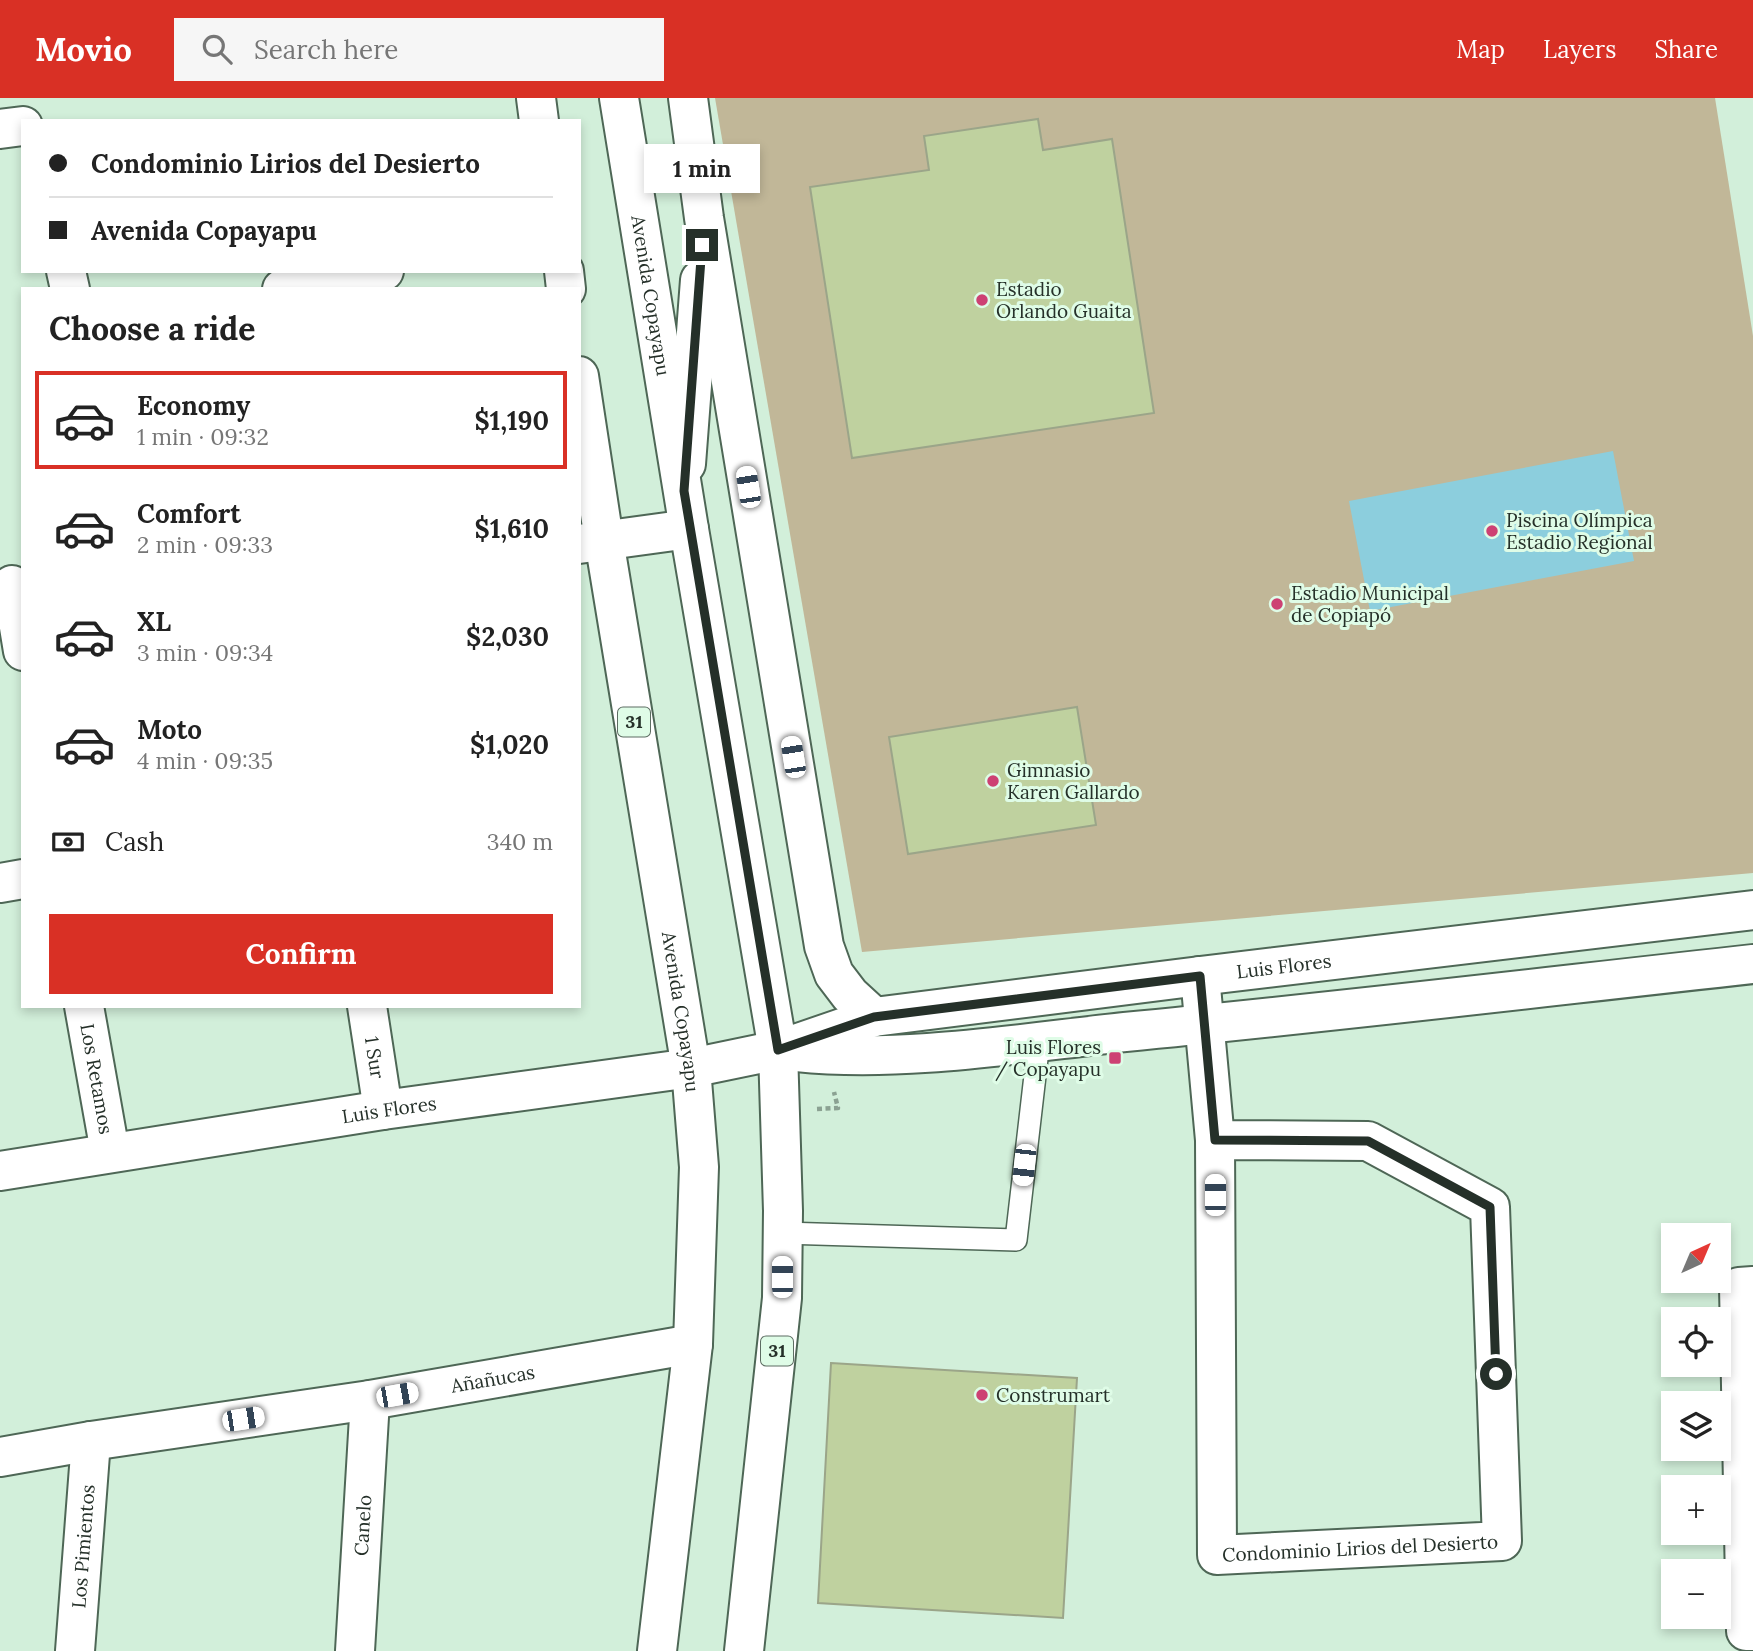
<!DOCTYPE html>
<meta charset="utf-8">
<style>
:root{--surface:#fff;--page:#f6f6f6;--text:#222;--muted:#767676;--line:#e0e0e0;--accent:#d93025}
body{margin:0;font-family:Lora,serif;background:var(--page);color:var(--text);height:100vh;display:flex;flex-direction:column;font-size:26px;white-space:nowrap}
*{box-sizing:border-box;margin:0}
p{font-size:23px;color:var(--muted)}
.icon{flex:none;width:38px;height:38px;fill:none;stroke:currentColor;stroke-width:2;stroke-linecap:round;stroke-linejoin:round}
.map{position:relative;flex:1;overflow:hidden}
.details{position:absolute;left:21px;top:189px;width:560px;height:721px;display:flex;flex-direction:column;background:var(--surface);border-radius:0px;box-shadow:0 4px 10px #0003}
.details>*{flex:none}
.top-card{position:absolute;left:21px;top:21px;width:560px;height:154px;border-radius:0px;box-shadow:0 4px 10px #0003;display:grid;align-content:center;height:154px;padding:0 28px;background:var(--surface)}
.needle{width:46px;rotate:44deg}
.tools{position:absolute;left:1661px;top:1125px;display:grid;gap:14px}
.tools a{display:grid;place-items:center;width:70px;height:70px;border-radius:0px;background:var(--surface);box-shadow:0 4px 10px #0003;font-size:35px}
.end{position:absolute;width:32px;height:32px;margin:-16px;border:9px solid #253029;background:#fff;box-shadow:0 0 0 4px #fff}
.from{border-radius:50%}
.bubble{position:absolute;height:49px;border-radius:0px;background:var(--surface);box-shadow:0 4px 10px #0003;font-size:23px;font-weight:700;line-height:49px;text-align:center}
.car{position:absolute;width:21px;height:42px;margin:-21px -10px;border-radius:9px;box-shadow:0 0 5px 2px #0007;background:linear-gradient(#fff 24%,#345 0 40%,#fff 0 76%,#345 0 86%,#fff 0)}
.top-card b{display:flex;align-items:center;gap:24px;height:66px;font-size:26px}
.top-card b+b{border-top:2px solid var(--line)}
.top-card i{width:18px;height:18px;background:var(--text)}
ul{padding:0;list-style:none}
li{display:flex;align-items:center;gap:21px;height:98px;margin:0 14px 10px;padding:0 14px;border:4px solid transparent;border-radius:0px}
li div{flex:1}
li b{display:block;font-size:26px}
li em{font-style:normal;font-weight:700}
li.selected{border-color:var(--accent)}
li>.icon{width:63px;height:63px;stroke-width:1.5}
h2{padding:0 28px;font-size:32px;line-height:84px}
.pay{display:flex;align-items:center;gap:18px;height:77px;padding:0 28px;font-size:26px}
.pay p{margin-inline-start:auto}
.button{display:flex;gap:14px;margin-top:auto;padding:14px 28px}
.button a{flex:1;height:80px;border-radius:0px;background:var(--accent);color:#fff;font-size:28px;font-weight:700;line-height:80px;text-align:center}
header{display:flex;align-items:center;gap:42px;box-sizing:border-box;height:98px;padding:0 35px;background:var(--accent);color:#fff}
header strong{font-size:33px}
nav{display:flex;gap:38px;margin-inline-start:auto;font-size:24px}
.search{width:490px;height:63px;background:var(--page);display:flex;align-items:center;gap:18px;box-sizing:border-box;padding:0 24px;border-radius:0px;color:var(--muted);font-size:26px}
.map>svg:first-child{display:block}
.green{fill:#c1b798}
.water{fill:#8ccedd}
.building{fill:#bfd19f;stroke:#9ba589;stroke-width:2}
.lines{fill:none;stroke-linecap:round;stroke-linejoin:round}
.lane-casing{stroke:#4e6756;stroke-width:24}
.street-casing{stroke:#4e6756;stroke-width:42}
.secondary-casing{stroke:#4e6756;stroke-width:42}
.highway-casing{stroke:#4e6756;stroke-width:42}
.path{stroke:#8ba192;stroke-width:4.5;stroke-dasharray:5 3.5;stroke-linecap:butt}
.lane{stroke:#fff;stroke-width:21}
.street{stroke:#fff;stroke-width:38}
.secondary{stroke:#fff;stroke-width:38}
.highway{stroke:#fff;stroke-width:38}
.route{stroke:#253029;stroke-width:9}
.poi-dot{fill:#cd4173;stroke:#dffce7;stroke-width:2.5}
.labels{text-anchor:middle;stroke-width:6;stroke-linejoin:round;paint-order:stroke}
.shield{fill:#dffce7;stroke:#5d6d62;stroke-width:2}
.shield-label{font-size:18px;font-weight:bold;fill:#253029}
.poi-label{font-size:19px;fill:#253029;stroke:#dffce7;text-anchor:start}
.street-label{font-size:19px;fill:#253029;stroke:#dffce7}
</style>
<header>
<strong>Movio</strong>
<div class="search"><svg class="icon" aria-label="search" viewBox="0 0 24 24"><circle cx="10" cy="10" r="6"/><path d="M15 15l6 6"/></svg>Search here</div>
<nav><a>Map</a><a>Layers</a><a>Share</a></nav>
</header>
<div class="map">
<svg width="1753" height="1553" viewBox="0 0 1753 1553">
<rect width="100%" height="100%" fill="#d2efda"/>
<path class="green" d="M 715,0 L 1715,0 L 1753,238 L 1753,775 L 862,854 Z"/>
<path class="water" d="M 1613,353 L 1634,463 L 1370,513 L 1349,403 Z"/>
<g class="building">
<path d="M 1038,21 L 1043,52 L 1112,41 L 1154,315 L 852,360 L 810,89 L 929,72 L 924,38 Z"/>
<path d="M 1077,609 L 1096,727 L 908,756 L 889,639 Z"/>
<path d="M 831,1265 L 1077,1280 L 1063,1520 L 818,1505 Z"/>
</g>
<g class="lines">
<g class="lane-casing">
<path id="lane" d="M 783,1135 L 1016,1142 L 1039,943"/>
</g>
<g class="street-casing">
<g id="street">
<path d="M 688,0 L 704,120 L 824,848 L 834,876 L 850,897 L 874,919"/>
<path d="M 0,31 L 23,28"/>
<path d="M 66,173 L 70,191"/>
<path d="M 282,191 L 384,173"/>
<path d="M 686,366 L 700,182"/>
<path d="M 579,446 L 689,431"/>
<path d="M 12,487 L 23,553"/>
<path d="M 0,785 L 23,781"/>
<path id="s1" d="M 1200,878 L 1215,1042 L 1217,1457 L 1502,1443 L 1490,1109 L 1368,1043 L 1215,1042"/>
<path id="s2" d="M 84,908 L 110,1054"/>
<path id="s3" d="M 367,908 L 383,1012"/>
<path d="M 1753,1188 L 1739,1189 L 1746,1533 L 1753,1533"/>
<path id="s4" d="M 0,1359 L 91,1343 L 370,1302 L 693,1246"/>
<path id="s5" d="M 75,1553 L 91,1343"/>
<path id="s6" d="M 355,1553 L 370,1302"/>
</g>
</g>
<g class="secondary-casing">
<g id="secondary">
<path d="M 797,954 C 901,965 1021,945 1125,934 C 1335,914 1544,889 1753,866"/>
<path id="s7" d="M 0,1073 L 383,1012 L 691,970 L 778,952 L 874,919 L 1200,878 L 1753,812"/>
</g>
</g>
<g class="highway-casing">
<g id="highway">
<path d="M 536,0 L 539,23"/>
<path id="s8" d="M 619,0 L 689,431 L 778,952 L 783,1113 L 782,1200 L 744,1553"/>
<path d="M 564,173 L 566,191"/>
<path id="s9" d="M 579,278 L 604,442 L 691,970 L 699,1069 L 693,1246 L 657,1553"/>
</g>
</g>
<path class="path" d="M 817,1011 L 838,1010 L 834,994"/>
<use href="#lane" class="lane"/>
<use href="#street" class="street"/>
<use href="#secondary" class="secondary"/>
<use href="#highway" class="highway"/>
</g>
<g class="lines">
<path class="route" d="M 702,147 L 684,393 L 778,952 L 874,919 L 1200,878 L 1215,1042 L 1368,1043 L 1490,1109 L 1496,1276"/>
</g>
<g class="poi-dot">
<circle cx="982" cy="202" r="7"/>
<circle cx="1492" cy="433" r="7"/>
<circle cx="1277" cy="506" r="7"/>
<circle cx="993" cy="683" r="7"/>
<rect x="1108" y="953" width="14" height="14" rx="3.5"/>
<circle cx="982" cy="1297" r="7"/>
</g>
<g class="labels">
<g class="shield">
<rect x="618" y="609.5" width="32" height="29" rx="5"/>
<rect x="761" y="1238.5" width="32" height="29" rx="5"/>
</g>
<g class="shield-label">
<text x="634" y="630">31</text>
<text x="777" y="1259">31</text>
</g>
<g class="poi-label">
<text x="996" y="198">Estadio<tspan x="996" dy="22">Orlando Guaita</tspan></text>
<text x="1506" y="429">Piscina Olímpica<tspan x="1506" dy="22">Estadio Regional</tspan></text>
<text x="1291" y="502">Estadio Municipal<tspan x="1291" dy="22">de Copiapó</tspan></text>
<text x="1007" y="679">Gimnasio<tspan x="1007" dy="22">Karen Gallardo</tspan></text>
<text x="1101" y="956" text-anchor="end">Luis Flores<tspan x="1101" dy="22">/ Copayapu</tspan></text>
<text x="996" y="1304">Construmart</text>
</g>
<g class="street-label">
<text dy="7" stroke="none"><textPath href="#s8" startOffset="200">Avenida Copayapu</textPath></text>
<text dy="7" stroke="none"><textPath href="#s7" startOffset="1302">Luis Flores</textPath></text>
<text dy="7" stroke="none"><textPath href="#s9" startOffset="644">Avenida Copayapu</textPath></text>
<text dy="7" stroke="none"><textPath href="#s3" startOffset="52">1 Sur</textPath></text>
<text dy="7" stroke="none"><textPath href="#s2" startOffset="74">Los Retamos</textPath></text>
<text dy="7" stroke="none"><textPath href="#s7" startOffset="394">Luis Flores</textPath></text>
<text dy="7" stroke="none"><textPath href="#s4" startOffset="499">Añañucas</textPath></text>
<text dy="7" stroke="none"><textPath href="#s6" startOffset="126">Canelo</textPath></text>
<text dy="7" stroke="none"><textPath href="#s1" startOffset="723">Condominio Lirios del Desierto</textPath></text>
<text dy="7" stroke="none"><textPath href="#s5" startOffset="105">Los Pimientos</textPath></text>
</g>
</g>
</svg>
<div class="tools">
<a><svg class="needle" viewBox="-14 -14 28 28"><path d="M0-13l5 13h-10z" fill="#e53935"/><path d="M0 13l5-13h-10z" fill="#767676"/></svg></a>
<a><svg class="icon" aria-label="locate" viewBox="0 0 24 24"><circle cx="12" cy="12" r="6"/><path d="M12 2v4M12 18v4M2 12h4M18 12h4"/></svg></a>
<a><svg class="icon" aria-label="layers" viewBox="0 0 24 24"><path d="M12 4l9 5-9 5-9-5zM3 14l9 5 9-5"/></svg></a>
<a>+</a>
<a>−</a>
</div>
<i class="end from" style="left:1496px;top:1276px"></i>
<i class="end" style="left:702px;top:147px"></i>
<div class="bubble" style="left:644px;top:46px;width:116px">1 min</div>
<i class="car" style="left:748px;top:389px;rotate:351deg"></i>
<i class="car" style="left:793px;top:659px;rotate:351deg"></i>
<i class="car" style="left:1024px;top:1067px;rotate:186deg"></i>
<i class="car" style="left:1215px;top:1097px;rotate:0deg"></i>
<i class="car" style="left:782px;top:1179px;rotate:0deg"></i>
<i class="car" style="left:397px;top:1297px;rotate:80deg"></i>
<i class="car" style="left:243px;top:1321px;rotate:81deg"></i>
<div class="top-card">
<b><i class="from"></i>Condominio Lirios del Desierto</b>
<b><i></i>Avenida Copayapu</b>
</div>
<section class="details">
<h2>Choose a ride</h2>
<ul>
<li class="selected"><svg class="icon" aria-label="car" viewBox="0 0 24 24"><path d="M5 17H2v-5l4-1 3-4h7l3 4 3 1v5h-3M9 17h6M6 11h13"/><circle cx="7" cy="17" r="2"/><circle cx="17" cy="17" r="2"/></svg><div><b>Economy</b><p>1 min · 09:32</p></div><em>$1,190</em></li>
<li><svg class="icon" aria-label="car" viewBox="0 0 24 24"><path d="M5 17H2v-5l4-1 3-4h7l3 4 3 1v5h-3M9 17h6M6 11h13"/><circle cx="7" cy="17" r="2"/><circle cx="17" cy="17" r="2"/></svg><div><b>Comfort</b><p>2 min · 09:33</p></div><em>$1,610</em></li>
<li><svg class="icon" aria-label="car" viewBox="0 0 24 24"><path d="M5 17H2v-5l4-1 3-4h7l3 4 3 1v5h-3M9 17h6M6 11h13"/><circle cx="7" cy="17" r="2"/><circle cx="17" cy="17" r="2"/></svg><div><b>XL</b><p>3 min · 09:34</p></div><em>$2,030</em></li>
<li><svg class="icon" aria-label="car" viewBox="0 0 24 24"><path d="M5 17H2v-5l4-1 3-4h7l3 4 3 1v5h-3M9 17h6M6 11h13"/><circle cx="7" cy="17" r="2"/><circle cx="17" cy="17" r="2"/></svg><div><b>Moto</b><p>4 min · 09:35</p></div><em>$1,020</em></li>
</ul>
<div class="pay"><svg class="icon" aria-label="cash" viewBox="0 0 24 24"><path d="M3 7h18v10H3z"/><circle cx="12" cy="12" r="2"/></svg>Cash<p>340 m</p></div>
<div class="button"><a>Confirm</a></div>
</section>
</div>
